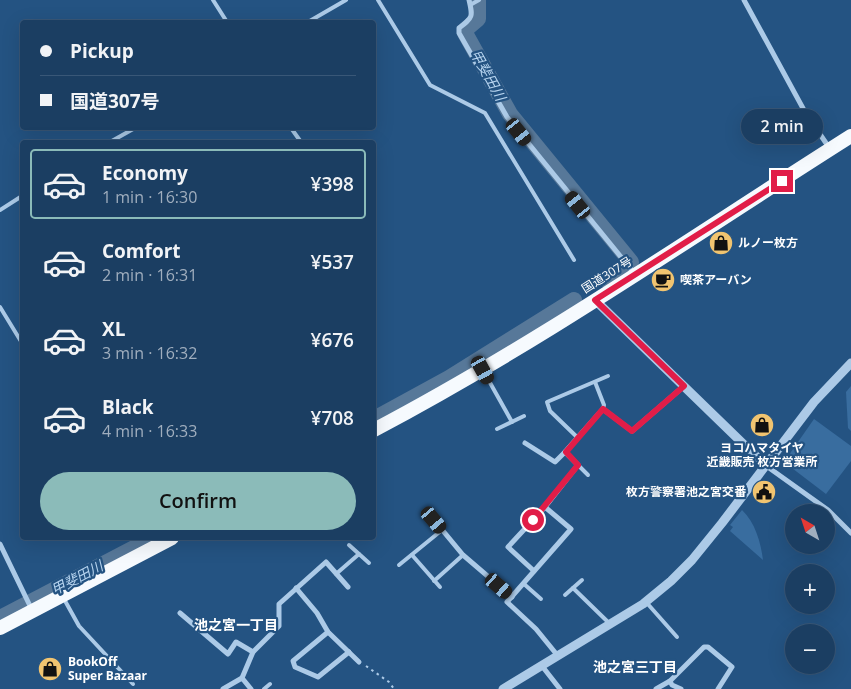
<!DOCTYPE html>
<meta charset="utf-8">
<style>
:root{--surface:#1b3e62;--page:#244568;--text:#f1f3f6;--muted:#a0aebe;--line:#395777;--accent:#8bbbb9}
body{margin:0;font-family:"Open Sans","Noto Sans JP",sans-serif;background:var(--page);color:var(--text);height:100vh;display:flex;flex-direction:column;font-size:19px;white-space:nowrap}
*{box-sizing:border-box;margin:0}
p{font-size:16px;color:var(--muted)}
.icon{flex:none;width:28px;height:28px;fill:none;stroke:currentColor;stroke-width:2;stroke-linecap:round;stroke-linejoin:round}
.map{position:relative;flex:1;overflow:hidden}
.sheet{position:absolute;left:20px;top:140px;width:356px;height:400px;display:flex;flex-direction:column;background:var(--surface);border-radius:5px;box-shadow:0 5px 20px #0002,0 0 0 1px var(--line)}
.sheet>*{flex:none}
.guide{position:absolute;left:20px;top:20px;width:356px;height:110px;border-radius:5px;box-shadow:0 5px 20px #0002,0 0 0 1px var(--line);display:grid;align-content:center;height:110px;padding:0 20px;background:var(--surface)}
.needle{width:32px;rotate:321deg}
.buttons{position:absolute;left:785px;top:504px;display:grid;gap:10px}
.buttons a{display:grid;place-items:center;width:50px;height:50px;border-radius:50%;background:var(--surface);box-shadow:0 5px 20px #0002,0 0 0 1px var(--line);font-size:25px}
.end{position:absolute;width:22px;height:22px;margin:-11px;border:6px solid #e11d48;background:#fff;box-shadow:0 0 0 2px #fff}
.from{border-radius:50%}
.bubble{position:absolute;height:35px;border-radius:18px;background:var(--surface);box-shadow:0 5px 20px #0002,0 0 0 1px var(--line);font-size:16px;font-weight:600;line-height:35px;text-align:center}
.car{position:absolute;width:15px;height:30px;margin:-15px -8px;border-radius:6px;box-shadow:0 0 4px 1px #0007;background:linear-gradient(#222 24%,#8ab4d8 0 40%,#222 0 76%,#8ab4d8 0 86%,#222 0)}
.guide b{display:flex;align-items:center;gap:18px;height:48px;font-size:19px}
.guide b+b{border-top:1px solid var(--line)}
.guide i{width:12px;height:12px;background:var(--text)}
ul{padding:9px 0 0;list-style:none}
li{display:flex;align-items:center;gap:15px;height:70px;margin:0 10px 8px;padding:0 10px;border:2px solid transparent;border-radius:5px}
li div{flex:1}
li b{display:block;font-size:19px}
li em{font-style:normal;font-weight:600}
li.current{border-color:var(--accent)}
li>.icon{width:45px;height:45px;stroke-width:1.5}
.primary-button{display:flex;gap:10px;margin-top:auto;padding:10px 20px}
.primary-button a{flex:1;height:58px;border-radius:30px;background:var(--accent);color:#111;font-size:20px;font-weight:600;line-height:58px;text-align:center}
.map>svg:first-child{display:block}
.green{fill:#396d9f}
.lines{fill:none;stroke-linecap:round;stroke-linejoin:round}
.river{stroke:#577899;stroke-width:16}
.path{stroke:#accae7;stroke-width:2;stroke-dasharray:2.5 4;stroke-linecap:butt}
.service{stroke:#accae7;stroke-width:4}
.minor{stroke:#accae7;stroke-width:5}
.tertiary{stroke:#accae7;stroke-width:9}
.trunk{stroke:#f6fafe;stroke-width:14}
.route{stroke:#e11d48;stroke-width:6}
.labels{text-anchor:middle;stroke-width:4.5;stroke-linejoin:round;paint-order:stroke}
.poi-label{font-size:12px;font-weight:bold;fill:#fff;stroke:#245382;text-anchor:start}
.street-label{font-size:12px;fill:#fff;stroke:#245382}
.water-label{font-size:14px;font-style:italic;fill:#b7d4ef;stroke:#245382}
.neighbourhood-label{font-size:14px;font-weight:bold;fill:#fff;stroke:#245382}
</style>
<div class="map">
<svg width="851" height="689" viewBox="0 0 851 689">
<rect width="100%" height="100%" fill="#245382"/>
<g class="green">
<path d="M 851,386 L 851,431 L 848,428 L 846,392 Z"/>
<path d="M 814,419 L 851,446 L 851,461 L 826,494 L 784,462 Z"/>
<path d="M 742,510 C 755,522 761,543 763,560 L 730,531 L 733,527 L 730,525 Z"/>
</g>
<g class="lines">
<g class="river">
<path d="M 478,0 L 478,19 L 465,30 L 465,33 L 510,114 L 631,262 L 607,280"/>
<path d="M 374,419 L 449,378 L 574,300"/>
<path d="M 0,618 L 153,538"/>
</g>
<path class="path" d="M 366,666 L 389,682 L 394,689"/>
<g class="service">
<path d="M 213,0 L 227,22"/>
<path d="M 378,0 L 430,85 L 485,113 L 574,260"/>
<path d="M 470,5 L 479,0"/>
<path d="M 308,22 L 346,0"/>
<path d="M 291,128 L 301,142"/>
<path d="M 110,142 L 135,128"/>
<path d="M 0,210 L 22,196"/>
<path d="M 0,307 L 22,343"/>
<path d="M 484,372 L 512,422"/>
<path d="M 595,382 L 604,405 L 603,409"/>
<path d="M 497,429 L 524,416"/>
<path d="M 578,438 L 550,411 L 547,402 L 608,376"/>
<path d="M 578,465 L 588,475"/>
<path d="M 349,545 L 369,563"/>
<path d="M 412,555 L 440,587"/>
<path d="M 399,565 L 442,530"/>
<path d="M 336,574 L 359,554"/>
<path d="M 434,581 L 463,555"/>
<path d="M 524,584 L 541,599"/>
<path d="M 573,588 L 609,623"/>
<path d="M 565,595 L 582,580"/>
<path d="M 64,599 L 79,626 L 133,684"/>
<path d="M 646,602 L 677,637"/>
<path d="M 264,689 L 270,684"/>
</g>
<g class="minor">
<path d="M 469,0 C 473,17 473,17 459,28 L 459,33 L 507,117 L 634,273"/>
<path d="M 744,0 L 805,112 L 830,149"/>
<path d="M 525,443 L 555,462 L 565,452 L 603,409 L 632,431 L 684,386"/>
<path d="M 765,465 L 828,510 L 851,533"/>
<path d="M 545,507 L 571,529 L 507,602 L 536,629 L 558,656"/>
<path d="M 434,520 L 463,555 L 512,597"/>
<path d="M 0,544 L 32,610"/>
<path d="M 534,571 L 508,547 L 545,507 L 578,465 L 565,452"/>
<path d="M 296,588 L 317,613 L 328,632 L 359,662"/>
<path d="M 180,613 L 228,654 L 236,642 L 253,652"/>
<path d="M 328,632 L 293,661 L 295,667 L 318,677 L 349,652"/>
<path d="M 542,666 L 560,689"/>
<path d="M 242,678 L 253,652 L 279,626 L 279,604 L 326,562 L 348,587"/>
<path d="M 670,681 L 672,685 L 681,689"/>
<path d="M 223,689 L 242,678 L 251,689"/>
<path d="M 656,689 L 670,681 L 704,647 L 708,647 L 732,667 L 718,689"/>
</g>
<g class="tertiary">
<path d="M 595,300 L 765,465"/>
<path d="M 503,689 L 643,604 L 671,581 L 692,560 L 722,523 L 814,402 L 851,363"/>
</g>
<g class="trunk">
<path d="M 374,430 C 539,343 693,236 851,136"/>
<path d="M 0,628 L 172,538"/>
</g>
</g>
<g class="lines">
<path class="route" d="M 533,520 L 578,465 L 566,452 L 603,409 L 632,431 L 684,386 L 595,300 L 782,181"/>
</g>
<defs>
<g id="shop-disc" transform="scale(1.25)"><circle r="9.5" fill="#f1c470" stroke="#245382"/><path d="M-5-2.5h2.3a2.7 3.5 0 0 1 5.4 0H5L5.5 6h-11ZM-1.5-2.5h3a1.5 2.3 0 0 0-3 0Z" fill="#111"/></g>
<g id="cafe-disc" transform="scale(1.25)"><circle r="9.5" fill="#f1c470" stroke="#245382"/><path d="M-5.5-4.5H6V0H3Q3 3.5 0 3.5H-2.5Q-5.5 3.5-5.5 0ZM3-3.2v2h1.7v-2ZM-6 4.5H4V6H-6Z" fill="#111"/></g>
<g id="civic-disc" transform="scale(1.25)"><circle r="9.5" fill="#f1c470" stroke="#245382"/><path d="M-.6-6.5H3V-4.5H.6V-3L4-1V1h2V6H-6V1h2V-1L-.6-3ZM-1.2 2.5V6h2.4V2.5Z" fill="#111"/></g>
</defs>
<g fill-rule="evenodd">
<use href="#shop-disc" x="721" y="243"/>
<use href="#cafe-disc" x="663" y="280"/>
<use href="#shop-disc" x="762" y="425"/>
<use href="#civic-disc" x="764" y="492"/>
<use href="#shop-disc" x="50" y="669"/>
</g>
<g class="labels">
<g class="poi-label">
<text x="738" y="247">ルノー枚方</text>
<text x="680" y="284">喫茶アーバン</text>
<text x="762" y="452" text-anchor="middle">ヨコハマタイヤ<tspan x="762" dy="14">近畿販売 枚方営業所</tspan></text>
<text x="746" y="496" text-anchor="end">枚方警察署池之宮交番</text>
<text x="68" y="666">BookOff<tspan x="68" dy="14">Super Bazaar</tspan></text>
</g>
<g class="street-label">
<text transform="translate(607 275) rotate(-32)" y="4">国道307号</text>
</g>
<g class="water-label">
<text transform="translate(488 75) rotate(61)" y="5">甲斐田川</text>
<text transform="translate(77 578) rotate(-28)" y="5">甲斐田川</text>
</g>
<g class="neighbourhood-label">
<text x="236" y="630">池之宮一丁目</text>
<text x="635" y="672">池之宮三丁目</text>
</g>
</g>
</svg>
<div class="buttons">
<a><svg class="needle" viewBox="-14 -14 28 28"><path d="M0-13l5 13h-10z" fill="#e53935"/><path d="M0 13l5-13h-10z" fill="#a0aebe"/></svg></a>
<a>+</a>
<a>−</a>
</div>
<i class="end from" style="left:533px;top:520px"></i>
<i class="end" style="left:782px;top:181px"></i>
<div class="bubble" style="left:741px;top:109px;width:82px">2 min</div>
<i class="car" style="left:519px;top:132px;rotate:141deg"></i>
<i class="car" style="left:578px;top:205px;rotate:321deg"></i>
<i class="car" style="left:483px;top:370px;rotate:151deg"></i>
<i class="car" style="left:434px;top:520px;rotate:140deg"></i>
<i class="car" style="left:499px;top:586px;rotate:131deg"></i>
<div class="guide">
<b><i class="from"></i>Pickup</b>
<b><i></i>国道307号</b>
</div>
<section class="sheet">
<ul>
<li class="current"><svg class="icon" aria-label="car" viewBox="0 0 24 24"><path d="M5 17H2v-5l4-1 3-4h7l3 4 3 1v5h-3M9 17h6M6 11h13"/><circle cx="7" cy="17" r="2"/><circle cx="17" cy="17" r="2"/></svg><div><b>Economy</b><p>1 min · 16:30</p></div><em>¥398</em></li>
<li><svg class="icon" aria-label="car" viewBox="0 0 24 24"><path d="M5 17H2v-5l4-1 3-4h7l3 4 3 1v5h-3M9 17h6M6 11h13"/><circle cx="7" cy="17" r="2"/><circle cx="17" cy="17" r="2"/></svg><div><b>Comfort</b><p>2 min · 16:31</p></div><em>¥537</em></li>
<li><svg class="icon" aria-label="car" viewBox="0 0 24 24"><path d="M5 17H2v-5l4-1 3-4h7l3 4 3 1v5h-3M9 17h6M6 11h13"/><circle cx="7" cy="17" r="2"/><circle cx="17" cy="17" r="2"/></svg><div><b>XL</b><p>3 min · 16:32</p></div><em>¥676</em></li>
<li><svg class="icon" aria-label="car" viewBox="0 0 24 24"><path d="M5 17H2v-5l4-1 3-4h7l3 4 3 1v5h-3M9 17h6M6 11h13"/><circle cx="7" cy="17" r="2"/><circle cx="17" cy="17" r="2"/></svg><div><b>Black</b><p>4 min · 16:33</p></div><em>¥708</em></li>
</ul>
<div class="primary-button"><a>Confirm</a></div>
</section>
</div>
